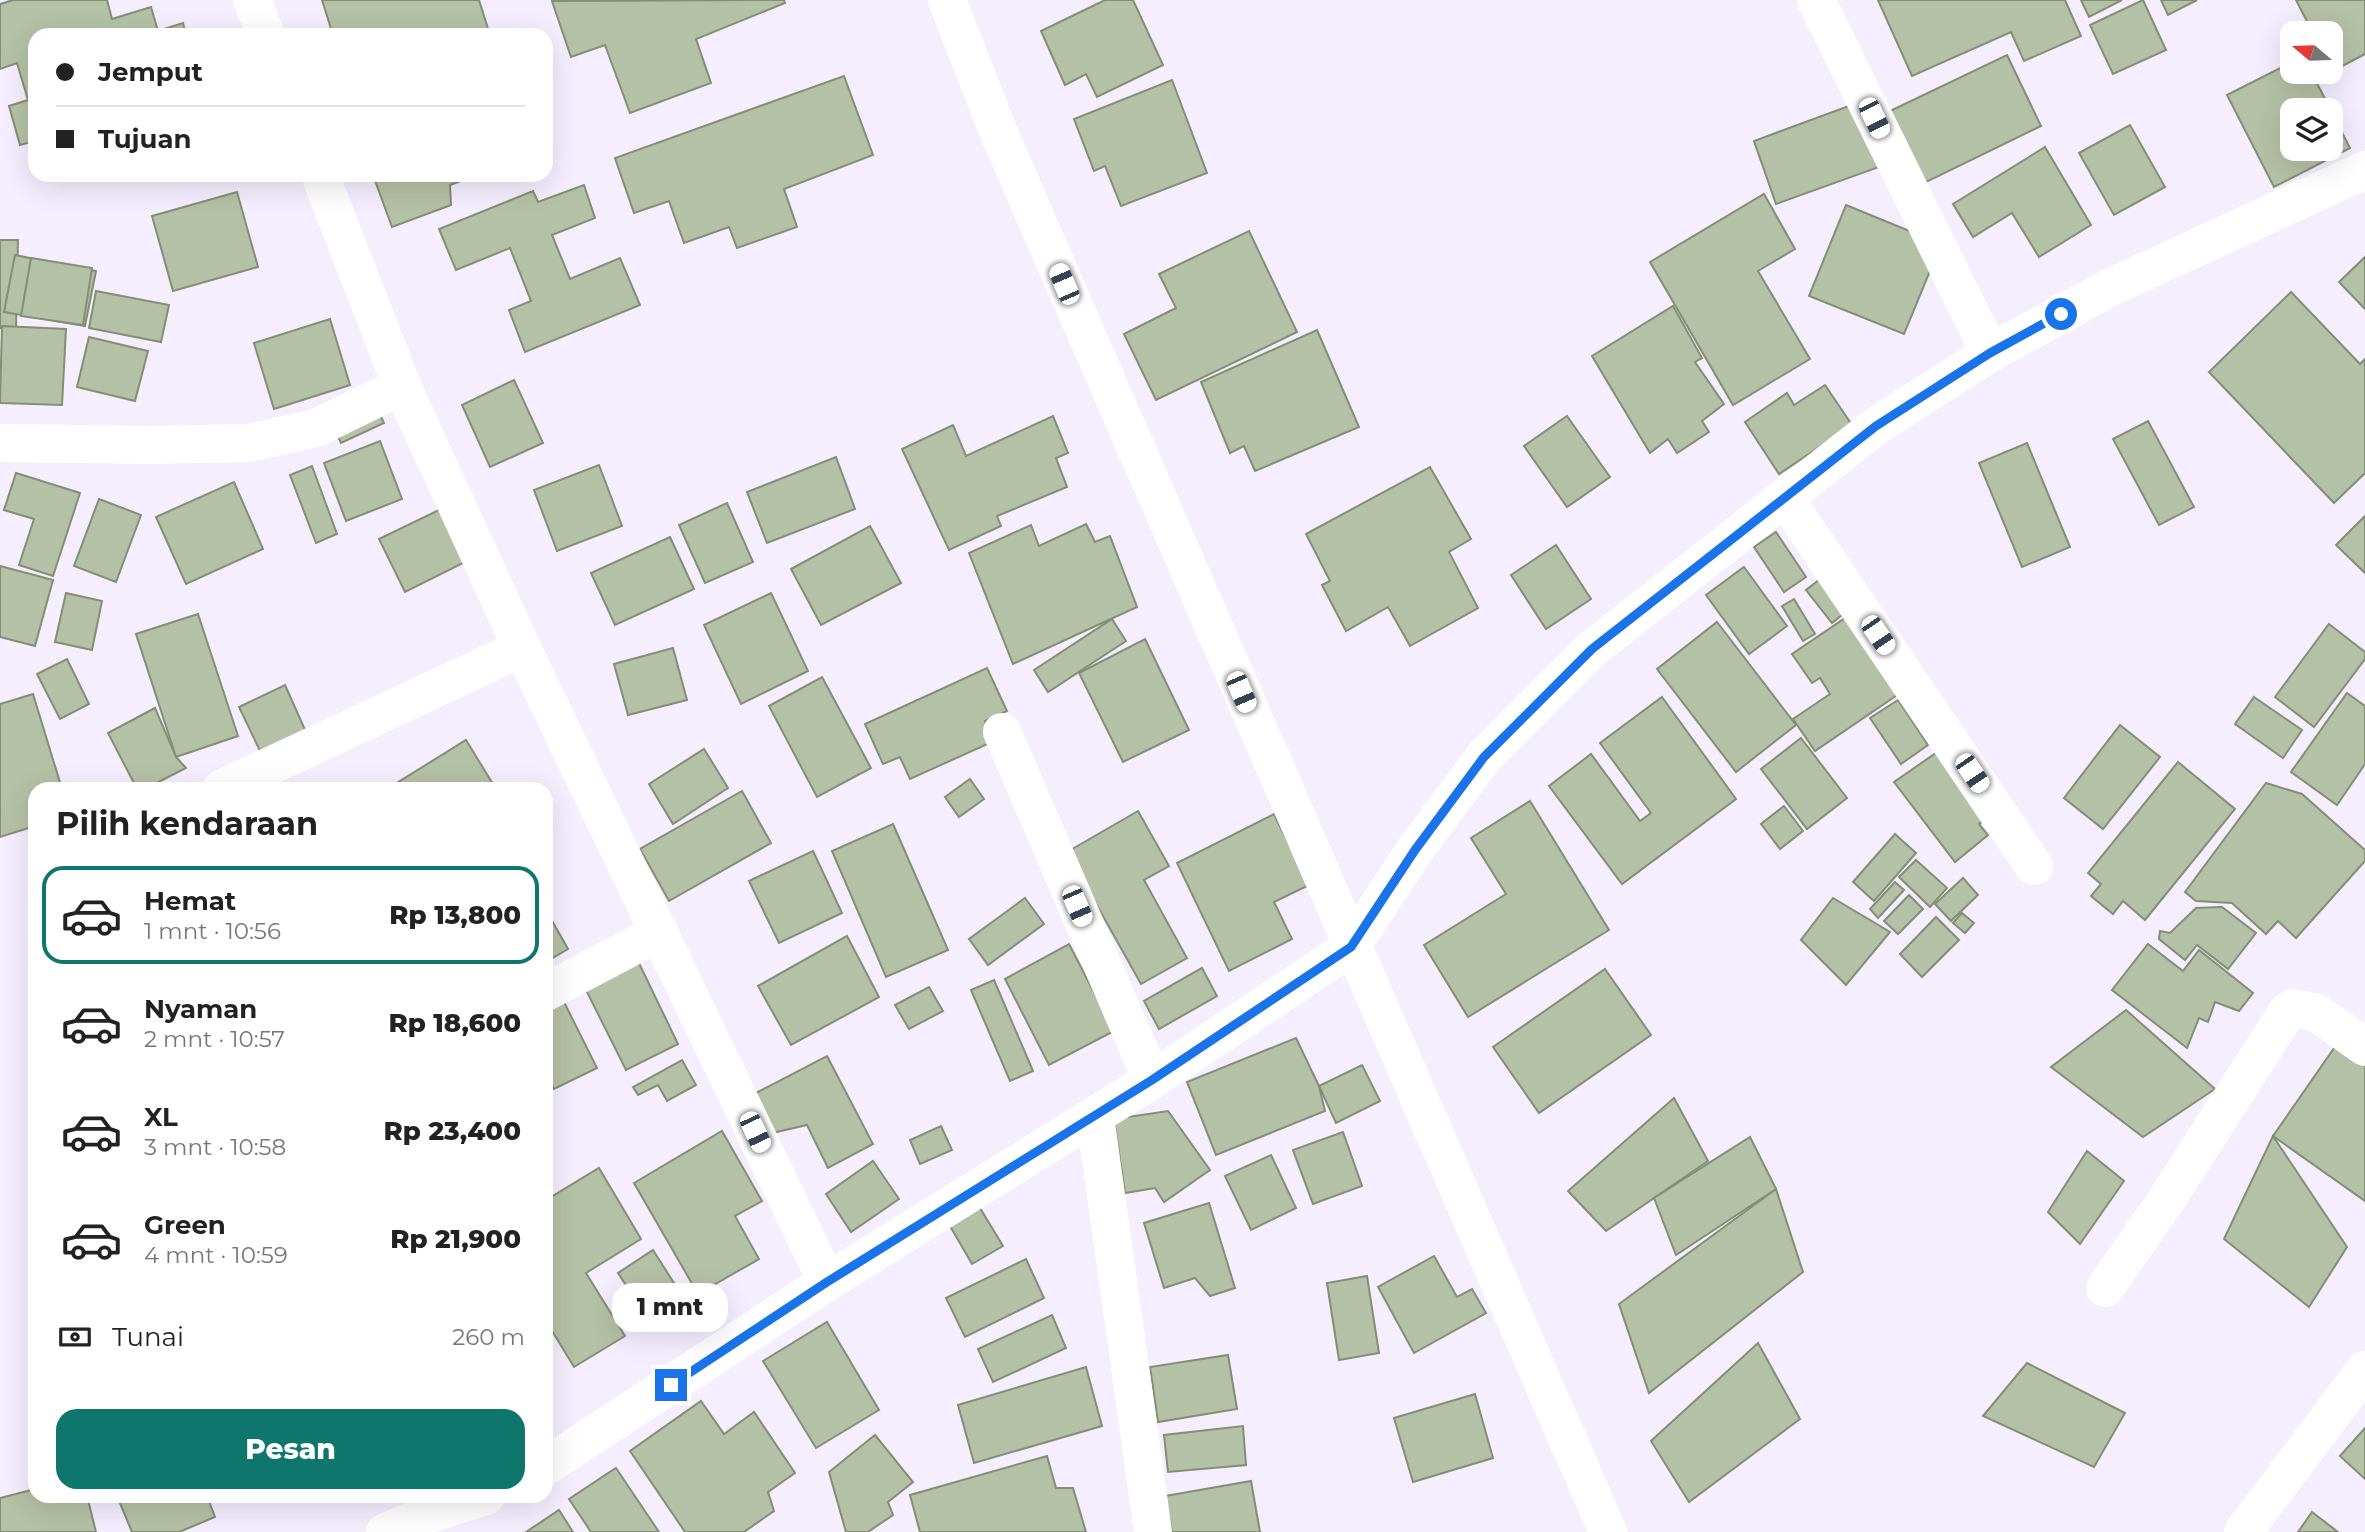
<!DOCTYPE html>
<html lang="id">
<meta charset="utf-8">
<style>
:root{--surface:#fff;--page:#f6f6f6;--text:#222;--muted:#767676;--line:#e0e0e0;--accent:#0f766e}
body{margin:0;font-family:Montserrat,sans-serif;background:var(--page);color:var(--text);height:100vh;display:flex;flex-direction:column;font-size:26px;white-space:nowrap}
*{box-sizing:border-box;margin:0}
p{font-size:23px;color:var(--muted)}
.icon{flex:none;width:38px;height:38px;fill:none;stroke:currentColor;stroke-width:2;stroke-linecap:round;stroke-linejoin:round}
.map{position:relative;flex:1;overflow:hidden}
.side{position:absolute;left:28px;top:782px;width:525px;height:721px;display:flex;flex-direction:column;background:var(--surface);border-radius:21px;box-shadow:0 7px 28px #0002}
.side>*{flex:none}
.top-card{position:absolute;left:28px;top:28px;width:525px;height:154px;border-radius:21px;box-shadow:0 7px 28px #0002;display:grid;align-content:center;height:154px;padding:0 28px;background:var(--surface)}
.needle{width:46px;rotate:289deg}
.buttons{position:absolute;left:2280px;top:21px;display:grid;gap:14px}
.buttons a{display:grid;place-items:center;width:63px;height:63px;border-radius:14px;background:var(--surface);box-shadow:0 7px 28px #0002;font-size:35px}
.end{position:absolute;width:32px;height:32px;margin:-16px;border:9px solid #1a73e8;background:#fff;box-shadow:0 0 0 4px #fff}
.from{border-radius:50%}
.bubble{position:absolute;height:49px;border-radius:21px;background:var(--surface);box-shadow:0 7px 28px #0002;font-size:23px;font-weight:800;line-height:49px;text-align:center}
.car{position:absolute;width:21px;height:42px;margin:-21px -10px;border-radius:9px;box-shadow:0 0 5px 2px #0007;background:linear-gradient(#fff 24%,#345 0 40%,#fff 0 76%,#345 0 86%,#fff 0)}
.top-card b{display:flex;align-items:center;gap:24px;height:66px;font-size:26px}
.top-card b+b{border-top:2px solid var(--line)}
.top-card i{width:18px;height:18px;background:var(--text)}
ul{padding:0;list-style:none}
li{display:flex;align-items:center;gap:21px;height:98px;margin:0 14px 10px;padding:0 14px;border:4px solid transparent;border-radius:21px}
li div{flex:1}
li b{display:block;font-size:26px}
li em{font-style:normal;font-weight:800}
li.current{border-color:var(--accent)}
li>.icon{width:63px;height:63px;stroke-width:1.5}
h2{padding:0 28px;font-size:32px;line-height:84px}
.pay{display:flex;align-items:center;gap:18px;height:77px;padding:0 28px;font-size:26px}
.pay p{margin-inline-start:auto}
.cta{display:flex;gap:14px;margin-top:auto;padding:14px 28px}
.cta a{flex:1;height:80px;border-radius:21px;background:var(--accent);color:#fff;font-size:28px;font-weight:800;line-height:80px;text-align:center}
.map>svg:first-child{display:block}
.building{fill:#b5c1a6;stroke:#838e74;stroke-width:2}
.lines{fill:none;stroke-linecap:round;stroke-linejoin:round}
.street{stroke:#fff;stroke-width:38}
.route{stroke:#1a73e8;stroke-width:9}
</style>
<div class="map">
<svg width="2365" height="1532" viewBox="0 0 2365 1532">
<rect width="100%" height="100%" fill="#f5eeff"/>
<g class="building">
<path d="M 13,0 L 107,0 L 112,19 L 151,7 L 158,31 L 183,23 L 186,35 L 35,35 L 35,141 L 20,145 L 9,106 L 28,100 L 17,63 L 0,69 L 0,4 Z"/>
<path d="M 322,0 L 479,0 L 490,35 L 333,35 Z"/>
<path d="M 784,0 L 785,3 L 696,39 L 711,83 L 630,113 L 605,45 L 571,57 L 552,1 Z"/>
<path d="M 1105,0 L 1133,0 L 1163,65 L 1097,97 L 1086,74 L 1065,85 L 1041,31 Z"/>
<path d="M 1878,0 L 2065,0 L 2081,36 L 2024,61 L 2011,32 L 1912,76 Z"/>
<path d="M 2081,0 L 2122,0 L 2089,17 Z"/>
<path d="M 2143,0 L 2166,50 L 2113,74 L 2090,25 Z"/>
<path d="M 2161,0 L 2197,0 L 2168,15 Z"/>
<path d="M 2296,0 L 2365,0 L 2365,54 L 2333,71 L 2331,33 L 2313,33 Z"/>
<path d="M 2007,55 L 2041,126 L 1922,184 L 1888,112 Z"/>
<path d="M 2292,62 L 2292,72 L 2311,72 L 2331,110 L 2292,110 L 2292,149 L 2331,149 L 2331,111 L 2350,148 L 2274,187 L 2227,95 Z"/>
<path d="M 844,76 L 873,155 L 784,189 L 797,227 L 737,248 L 729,227 L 684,243 L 669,201 L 634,213 L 615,158 Z"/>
<path d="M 1172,80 L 1207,173 L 1121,206 L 1105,166 L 1094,171 L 1074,119 Z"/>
<path d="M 1857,103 L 1879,167 L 1776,204 L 1754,141 Z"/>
<path d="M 2130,125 L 2165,187 L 2114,215 L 2079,153 Z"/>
<path d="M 2045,147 L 2091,225 L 2039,257 L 2012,213 L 1973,237 L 1953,204 Z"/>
<path d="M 373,175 L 477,175 L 450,185 L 451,205 L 392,227 Z"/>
<path d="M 584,185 L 595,218 L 552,235 L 570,279 L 620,258 L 640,305 L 525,352 L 509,310 L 531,301 L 510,248 L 456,270 L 439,229 L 533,191 L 538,202 Z"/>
<path d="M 237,192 L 258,267 L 173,291 L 152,216 Z"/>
<path d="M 1764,194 L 1795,249 L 1758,271 L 1810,359 L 1733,405 L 1650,262 Z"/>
<path d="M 1846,205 L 1912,232 L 1930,271 L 1904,334 L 1809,296 Z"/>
<path d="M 1249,231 L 1297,332 L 1156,400 L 1124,334 L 1176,308 L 1159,274 Z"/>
<path d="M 0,240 L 18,240 L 16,329 L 0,328 Z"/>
<path d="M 15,255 L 96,271 L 85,326 L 4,312 Z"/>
<path d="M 2365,257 L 2365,309 L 2339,282 Z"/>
<path d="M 31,258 L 92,268 L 83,325 L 21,316 Z"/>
<path d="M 96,291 L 169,305 L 161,342 L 89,328 Z"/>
<path d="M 2291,292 L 2360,364 L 2365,359 L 2365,473 L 2334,503 L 2209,372 Z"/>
<path d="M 1673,306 L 1702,358 L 1695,362 L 1724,404 L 1702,421 L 1709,432 L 1677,453 L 1668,439 L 1650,453 L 1592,356 Z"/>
<path d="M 330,319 L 350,385 L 274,409 L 254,343 Z"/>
<path d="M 2,326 L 66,329 L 62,405 L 0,403 Z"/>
<path d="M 1317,330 L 1359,427 L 1255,471 L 1244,446 L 1230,453 L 1201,382 Z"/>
<path d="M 89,337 L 148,351 L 135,401 L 77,387 Z"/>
<path d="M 514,380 L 543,443 L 490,467 L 462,405 Z"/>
<path d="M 1825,385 L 1852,425 L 1779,474 L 1745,422 L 1787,393 L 1794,405 Z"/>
<path d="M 376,406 L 384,423 L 341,443 L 333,427 Z"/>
<path d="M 1053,416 L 1068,453 L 1056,458 L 1067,487 L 997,516 L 1001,526 L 949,550 L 902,449 L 953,425 L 966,456 Z"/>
<path d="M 1567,416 L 1610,477 L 1567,507 L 1524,446 Z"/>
<path d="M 2148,421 L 2194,507 L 2159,525 L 2113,439 Z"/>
<path d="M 380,441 L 402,499 L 346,521 L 324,463 Z"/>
<path d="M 2027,443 L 2070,547 L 2022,567 L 1979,463 Z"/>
<path d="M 836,457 L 855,509 L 767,543 L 747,492 Z"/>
<path d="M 599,465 L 622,526 L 557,551 L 534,490 Z"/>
<path d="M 312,466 L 337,534 L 316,543 L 290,475 Z"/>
<path d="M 1430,467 L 1471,539 L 1449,552 L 1478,608 L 1410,646 L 1388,607 L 1346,631 L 1322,585 L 1330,581 L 1306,534 Z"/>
<path d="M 16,473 L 80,493 L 53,576 L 19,565 L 34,519 L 4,510 Z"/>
<path d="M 234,482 L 263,549 L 186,584 L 156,517 Z"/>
<path d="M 99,499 L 141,515 L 116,582 L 74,566 Z"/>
<path d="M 727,503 L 753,562 L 705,583 L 679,525 Z"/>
<path d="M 441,509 L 467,561 L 405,592 L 379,539 Z"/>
<path d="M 2365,516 L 2365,573 L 2336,545 Z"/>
<path d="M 1086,524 L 1095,542 L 1110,536 L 1137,607 L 1013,664 L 969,553 L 1031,525 L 1039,546 Z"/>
<path d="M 870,526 L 901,583 L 821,625 L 791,569 Z"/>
<path d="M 1776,532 L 1806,577 L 1784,592 L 1754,547 Z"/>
<path d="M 670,537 L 694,589 L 615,625 L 591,573 Z"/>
<path d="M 1556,545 L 1591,599 L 1546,629 L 1511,575 Z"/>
<path d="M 0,566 L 53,580 L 35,646 L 0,637 Z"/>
<path d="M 1744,567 L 1787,626 L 1749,654 L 1706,595 Z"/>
<path d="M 1823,577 L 1848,610 L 1832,623 L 1806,590 Z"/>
<path d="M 66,593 L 102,601 L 92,650 L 55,642 Z"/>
<path d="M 771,593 L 808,671 L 741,704 L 704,625 Z"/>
<path d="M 1794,599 L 1815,634 L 1803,641 L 1782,606 Z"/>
<path d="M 1854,612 L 1906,689 L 1815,751 L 1793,719 L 1830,694 L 1820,678 L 1812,683 L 1792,654 Z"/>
<path d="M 198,614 L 238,736 L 176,757 L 136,634 Z"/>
<path d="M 1112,619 L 1126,641 L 1048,692 L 1034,670 Z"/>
<path d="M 1717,622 L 1796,725 L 1736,772 L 1657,669 Z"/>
<path d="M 2329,624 L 2365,652 L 2365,659 L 2314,727 L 2275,697 Z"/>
<path d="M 1145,639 L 1189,730 L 1123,762 L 1079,673 Z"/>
<path d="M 673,648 L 687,700 L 628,715 L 614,664 Z"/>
<path d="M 67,659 L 89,704 L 60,719 L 37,674 Z"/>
<path d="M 987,668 L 1007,711 L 985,721 L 994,741 L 910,779 L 900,757 L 883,764 L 865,724 Z"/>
<path d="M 822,677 L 871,768 L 817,797 L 769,706 Z"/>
<path d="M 285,685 L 306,732 L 261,753 L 239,707 Z"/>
<path d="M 2347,693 L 2365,706 L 2365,764 L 2337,805 L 2291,772 Z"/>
<path d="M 33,694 L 62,789 L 35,789 L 35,826 L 0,837 L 0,704 Z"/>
<path d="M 1662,697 L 1736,799 L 1622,884 L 1549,786 L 1591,754 L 1640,821 L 1651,813 L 1600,743 Z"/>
<path d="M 2254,697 L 2302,730 L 2283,758 L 2235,724 Z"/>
<path d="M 1898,700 L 1928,745 L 1901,764 L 1870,718 Z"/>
<path d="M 155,708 L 176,757 L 186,768 L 145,789 L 137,789 L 108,733 Z"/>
<path d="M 2120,725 L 2160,757 L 2103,829 L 2064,798 Z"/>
<path d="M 1801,738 L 1847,798 L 1807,829 L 1761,769 Z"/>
<path d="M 466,740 L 496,789 L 387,789 Z"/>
<path d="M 1946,746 L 1990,816 L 1979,824 L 1988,835 L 1955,862 L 1894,782 Z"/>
<path d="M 704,749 L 728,788 L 673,824 L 649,784 Z"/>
<path d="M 2178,762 L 2235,809 L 2145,920 L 2123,901 L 2113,914 L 2091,896 L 2101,884 L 2088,873 Z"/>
<path d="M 970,779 L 984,799 L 959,817 L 945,797 Z"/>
<path d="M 2266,783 L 2302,794 L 2365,850 L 2365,861 L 2296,938 L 2278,921 L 2266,934 L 2232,903 L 2196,901 L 2185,892 Z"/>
<path d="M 742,791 L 771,843 L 669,901 L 640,849 Z"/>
<path d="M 1530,801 L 1609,930 L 1468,1017 L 1424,945 L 1506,894 L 1471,838 Z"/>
<path d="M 1784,806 L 1803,831 L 1780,849 L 1761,824 Z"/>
<path d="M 1138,811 L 1169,866 L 1144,880 L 1187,958 L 1141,984 L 1067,852 Z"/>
<path d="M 1274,814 L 1309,885 L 1274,902 L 1292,939 L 1229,971 L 1177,863 Z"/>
<path d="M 893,824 L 948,950 L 886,977 L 832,851 Z"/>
<path d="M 1895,834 L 1916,853 L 1874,901 L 1853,882 Z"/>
<path d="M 813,851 L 842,913 L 779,943 L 749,881 Z"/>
<path d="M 1916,860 L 1947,888 L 1930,907 L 1899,877 Z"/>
<path d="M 1963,878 L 1978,895 L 1951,921 L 1935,904 Z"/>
<path d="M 1895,882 L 1904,890 L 1878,918 L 1870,909 Z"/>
<path d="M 1909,895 L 1923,909 L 1898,934 L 1884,921 Z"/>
<path d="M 1025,898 L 1044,924 L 988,965 L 969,939 Z"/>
<path d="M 1833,898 L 1890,932 L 1846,985 L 1801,940 Z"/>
<path d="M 2222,907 L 2256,933 L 2228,969 L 2197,945 L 2185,960 L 2159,939 L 2160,931 L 2170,933 L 2196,908 Z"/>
<path d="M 546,910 L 568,949 L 546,962 Z"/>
<path d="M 1962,913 L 1974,923 L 1965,933 L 1953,923 Z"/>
<path d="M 1936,917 L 1959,940 L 1922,977 L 1900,954 Z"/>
<path d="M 847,936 L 879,997 L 791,1045 L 758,986 Z"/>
<path d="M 1069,944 L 1114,1031 L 1049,1065 L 1005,979 Z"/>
<path d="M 2148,944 L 2183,971 L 2199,950 L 2253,993 L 2239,1011 L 2215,1002 L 2208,1022 L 2199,1018 L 2187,1048 L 2112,990 Z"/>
<path d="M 636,957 L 678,1044 L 626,1070 L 583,984 Z"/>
<path d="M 1202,968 L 1217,996 L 1159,1029 L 1144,1001 Z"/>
<path d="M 1605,969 L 1651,1035 L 1539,1113 L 1493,1047 Z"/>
<path d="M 994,980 L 1033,1071 L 1010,1081 L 971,990 Z"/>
<path d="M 929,987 L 943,1011 L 909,1029 L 895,1005 Z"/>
<path d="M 563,1000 L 597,1068 L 554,1089 L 546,1074 L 546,1009 Z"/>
<path d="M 2126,1010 L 2215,1089 L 2143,1137 L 2051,1067 Z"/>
<path d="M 1296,1038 L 1319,1086 L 1325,1111 L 1216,1155 L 1187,1082 Z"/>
<path d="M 2339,1041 L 2365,1059 L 2365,1201 L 2273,1136 Z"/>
<path d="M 827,1056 L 873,1144 L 828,1168 L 807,1125 L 772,1133 L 752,1095 Z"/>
<path d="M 682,1060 L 696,1085 L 667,1101 L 658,1085 L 638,1095 L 633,1087 Z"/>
<path d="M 1362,1065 L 1380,1101 L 1336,1123 L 1319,1086 Z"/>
<path d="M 1674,1098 L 1708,1161 L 1606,1231 L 1568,1191 Z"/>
<path d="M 1168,1111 L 1210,1170 L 1164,1202 L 1155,1188 L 1125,1193 L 1114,1119 Z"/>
<path d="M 941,1126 L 952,1150 L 920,1164 L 910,1140 Z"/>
<path d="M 722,1131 L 762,1201 L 735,1216 L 759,1259 L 698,1294 L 634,1183 Z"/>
<path d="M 1343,1132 L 1362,1186 L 1313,1204 L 1293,1150 Z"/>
<path d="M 2273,1136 L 2347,1247 L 2309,1307 L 2224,1239 Z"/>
<path d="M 1750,1137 L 1776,1189 L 1676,1255 L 1654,1198 Z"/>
<path d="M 2087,1151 L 2124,1181 L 2080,1244 L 2048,1212 Z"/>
<path d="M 1271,1155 L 1296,1208 L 1251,1230 L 1225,1176 Z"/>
<path d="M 873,1161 L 899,1199 L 851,1232 L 826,1194 Z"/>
<path d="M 599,1168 L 641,1239 L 586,1273 L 625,1336 L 574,1367 L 546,1321 L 546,1200 Z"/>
<path d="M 1776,1189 L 1803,1272 L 1649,1393 L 1619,1304 Z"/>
<path d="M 1209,1203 L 1235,1288 L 1210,1296 L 1195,1278 L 1164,1288 L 1144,1223 Z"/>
<path d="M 980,1208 L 1003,1246 L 972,1264 L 950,1226 Z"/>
<path d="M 653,1250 L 686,1302 L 651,1324 L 618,1273 Z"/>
<path d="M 1434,1256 L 1457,1297 L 1472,1289 L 1486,1313 L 1414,1353 L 1378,1287 Z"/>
<path d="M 1026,1259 L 1044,1298 L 965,1337 L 946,1298 Z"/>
<path d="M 1367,1276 L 1379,1353 L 1339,1360 L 1327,1283 Z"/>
<path d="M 1052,1315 L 1066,1348 L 993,1382 L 978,1349 Z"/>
<path d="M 827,1322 L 879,1410 L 816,1448 L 763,1361 Z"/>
<path d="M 1758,1343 L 1800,1419 L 1689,1502 L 1651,1441 Z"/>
<path d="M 1228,1355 L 1237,1409 L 1158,1422 L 1150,1367 Z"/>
<path d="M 2027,1363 L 2125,1413 L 2094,1467 L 1983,1416 Z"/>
<path d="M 1086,1367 L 1102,1426 L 974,1463 L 958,1405 Z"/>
<path d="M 1475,1394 L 1493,1458 L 1413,1482 L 1394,1418 Z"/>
<path d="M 701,1401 L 724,1434 L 754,1412 L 795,1473 L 768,1492 L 774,1511 L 744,1532 L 685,1532 L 630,1451 Z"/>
<path d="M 1243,1426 L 1246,1465 L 1168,1472 L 1164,1435 Z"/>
<path d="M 2365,1428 L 2365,1479 L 2340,1456 Z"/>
<path d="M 875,1435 L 913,1482 L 888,1502 L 893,1515 L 868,1532 L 846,1532 L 829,1472 Z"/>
<path d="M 1047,1456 L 1056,1488 L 1073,1488 L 1086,1532 L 920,1532 L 910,1495 Z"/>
<path d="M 616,1468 L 659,1532 L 591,1532 L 569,1499 Z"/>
<path d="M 1251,1481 L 1260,1532 L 1172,1532 L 1165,1496 Z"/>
<path d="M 35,1489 L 35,1496 L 87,1496 L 96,1532 L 0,1532 L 0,1498 Z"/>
<path d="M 117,1496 L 207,1496 L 215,1517 L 179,1532 L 132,1532 Z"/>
<path d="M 559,1510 L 573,1532 L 526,1532 Z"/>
<path d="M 2312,1512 L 2338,1532 L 2298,1532 Z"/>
</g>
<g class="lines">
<g class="street">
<path d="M 252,0 L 266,35"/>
<path d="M 947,0 L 998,131 L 1608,1532"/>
<path d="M 1816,0 L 1990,353"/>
<path d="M 320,175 L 402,386 L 522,648 L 827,1282"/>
<path d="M 0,443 L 151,445 L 250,443 L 316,428 L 402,386"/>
<path d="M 1784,497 L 2034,866"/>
<path d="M 1002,732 L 1152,1080"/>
<path d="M 221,789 L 522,648"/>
<path d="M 546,992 L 660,932"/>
<path d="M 1095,1116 L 1153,1532"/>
<path d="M 2105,1288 L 2165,1202 L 2287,1012 L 2293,1008 L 2317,1013 L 2365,1047"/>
<path d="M 546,1466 L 827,1282 L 1152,1080 L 1351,947 L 1415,850 L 1484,757 L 1592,649 L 1876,426 L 1990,353 L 2109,288 L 2365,170"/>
<path d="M 385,1532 L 429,1514 L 486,1496"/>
<path d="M 2243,1532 L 2365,1370"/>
</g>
</g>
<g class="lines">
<path class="route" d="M 671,1385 L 827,1282 L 1152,1080 L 1351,947 L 1415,850 L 1484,757 L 1592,649 L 1876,426 L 1990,353 L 2061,314"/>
</g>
</svg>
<div class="buttons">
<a><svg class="needle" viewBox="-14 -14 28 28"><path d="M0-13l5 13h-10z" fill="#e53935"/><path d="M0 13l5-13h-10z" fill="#767676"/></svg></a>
<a><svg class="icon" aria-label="layers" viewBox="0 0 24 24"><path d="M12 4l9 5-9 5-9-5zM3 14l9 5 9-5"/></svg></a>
</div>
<i class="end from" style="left:2061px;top:314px"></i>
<i class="end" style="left:671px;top:1385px"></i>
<div class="bubble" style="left:612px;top:1283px;width:116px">1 mnt</div>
<i class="car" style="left:1874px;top:118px;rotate:154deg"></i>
<i class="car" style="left:1064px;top:284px;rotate:337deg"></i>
<i class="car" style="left:1878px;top:635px;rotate:146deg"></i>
<i class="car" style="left:1241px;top:692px;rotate:157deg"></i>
<i class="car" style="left:1972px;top:773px;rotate:146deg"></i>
<i class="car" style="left:1077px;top:906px;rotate:157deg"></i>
<i class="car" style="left:755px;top:1132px;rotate:155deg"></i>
<div class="top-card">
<b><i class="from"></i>Jemput</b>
<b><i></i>Tujuan</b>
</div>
<section class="side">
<h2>Pilih kendaraan</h2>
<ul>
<li class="current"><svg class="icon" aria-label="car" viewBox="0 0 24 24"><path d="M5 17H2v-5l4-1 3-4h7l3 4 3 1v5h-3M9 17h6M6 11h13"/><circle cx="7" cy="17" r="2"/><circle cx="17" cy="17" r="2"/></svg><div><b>Hemat</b><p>1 mnt · 10:56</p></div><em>Rp 13,800</em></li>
<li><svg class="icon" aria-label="car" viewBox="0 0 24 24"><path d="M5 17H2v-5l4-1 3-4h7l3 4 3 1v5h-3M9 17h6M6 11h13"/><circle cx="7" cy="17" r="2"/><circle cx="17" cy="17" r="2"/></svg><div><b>Nyaman</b><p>2 mnt · 10:57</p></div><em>Rp 18,600</em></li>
<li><svg class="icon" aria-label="car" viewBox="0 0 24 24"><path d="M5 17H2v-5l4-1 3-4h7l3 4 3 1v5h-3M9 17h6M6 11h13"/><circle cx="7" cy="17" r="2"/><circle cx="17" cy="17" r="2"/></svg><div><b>XL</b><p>3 mnt · 10:58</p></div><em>Rp 23,400</em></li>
<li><svg class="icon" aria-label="car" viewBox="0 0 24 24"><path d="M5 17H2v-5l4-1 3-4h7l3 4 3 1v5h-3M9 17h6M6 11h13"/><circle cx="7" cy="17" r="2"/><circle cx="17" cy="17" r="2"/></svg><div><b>Green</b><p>4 mnt · 10:59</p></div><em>Rp 21,900</em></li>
</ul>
<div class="pay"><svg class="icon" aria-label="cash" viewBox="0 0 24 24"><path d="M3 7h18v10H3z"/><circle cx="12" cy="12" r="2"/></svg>Tunai<p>260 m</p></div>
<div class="cta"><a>Pesan</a></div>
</section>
</div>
